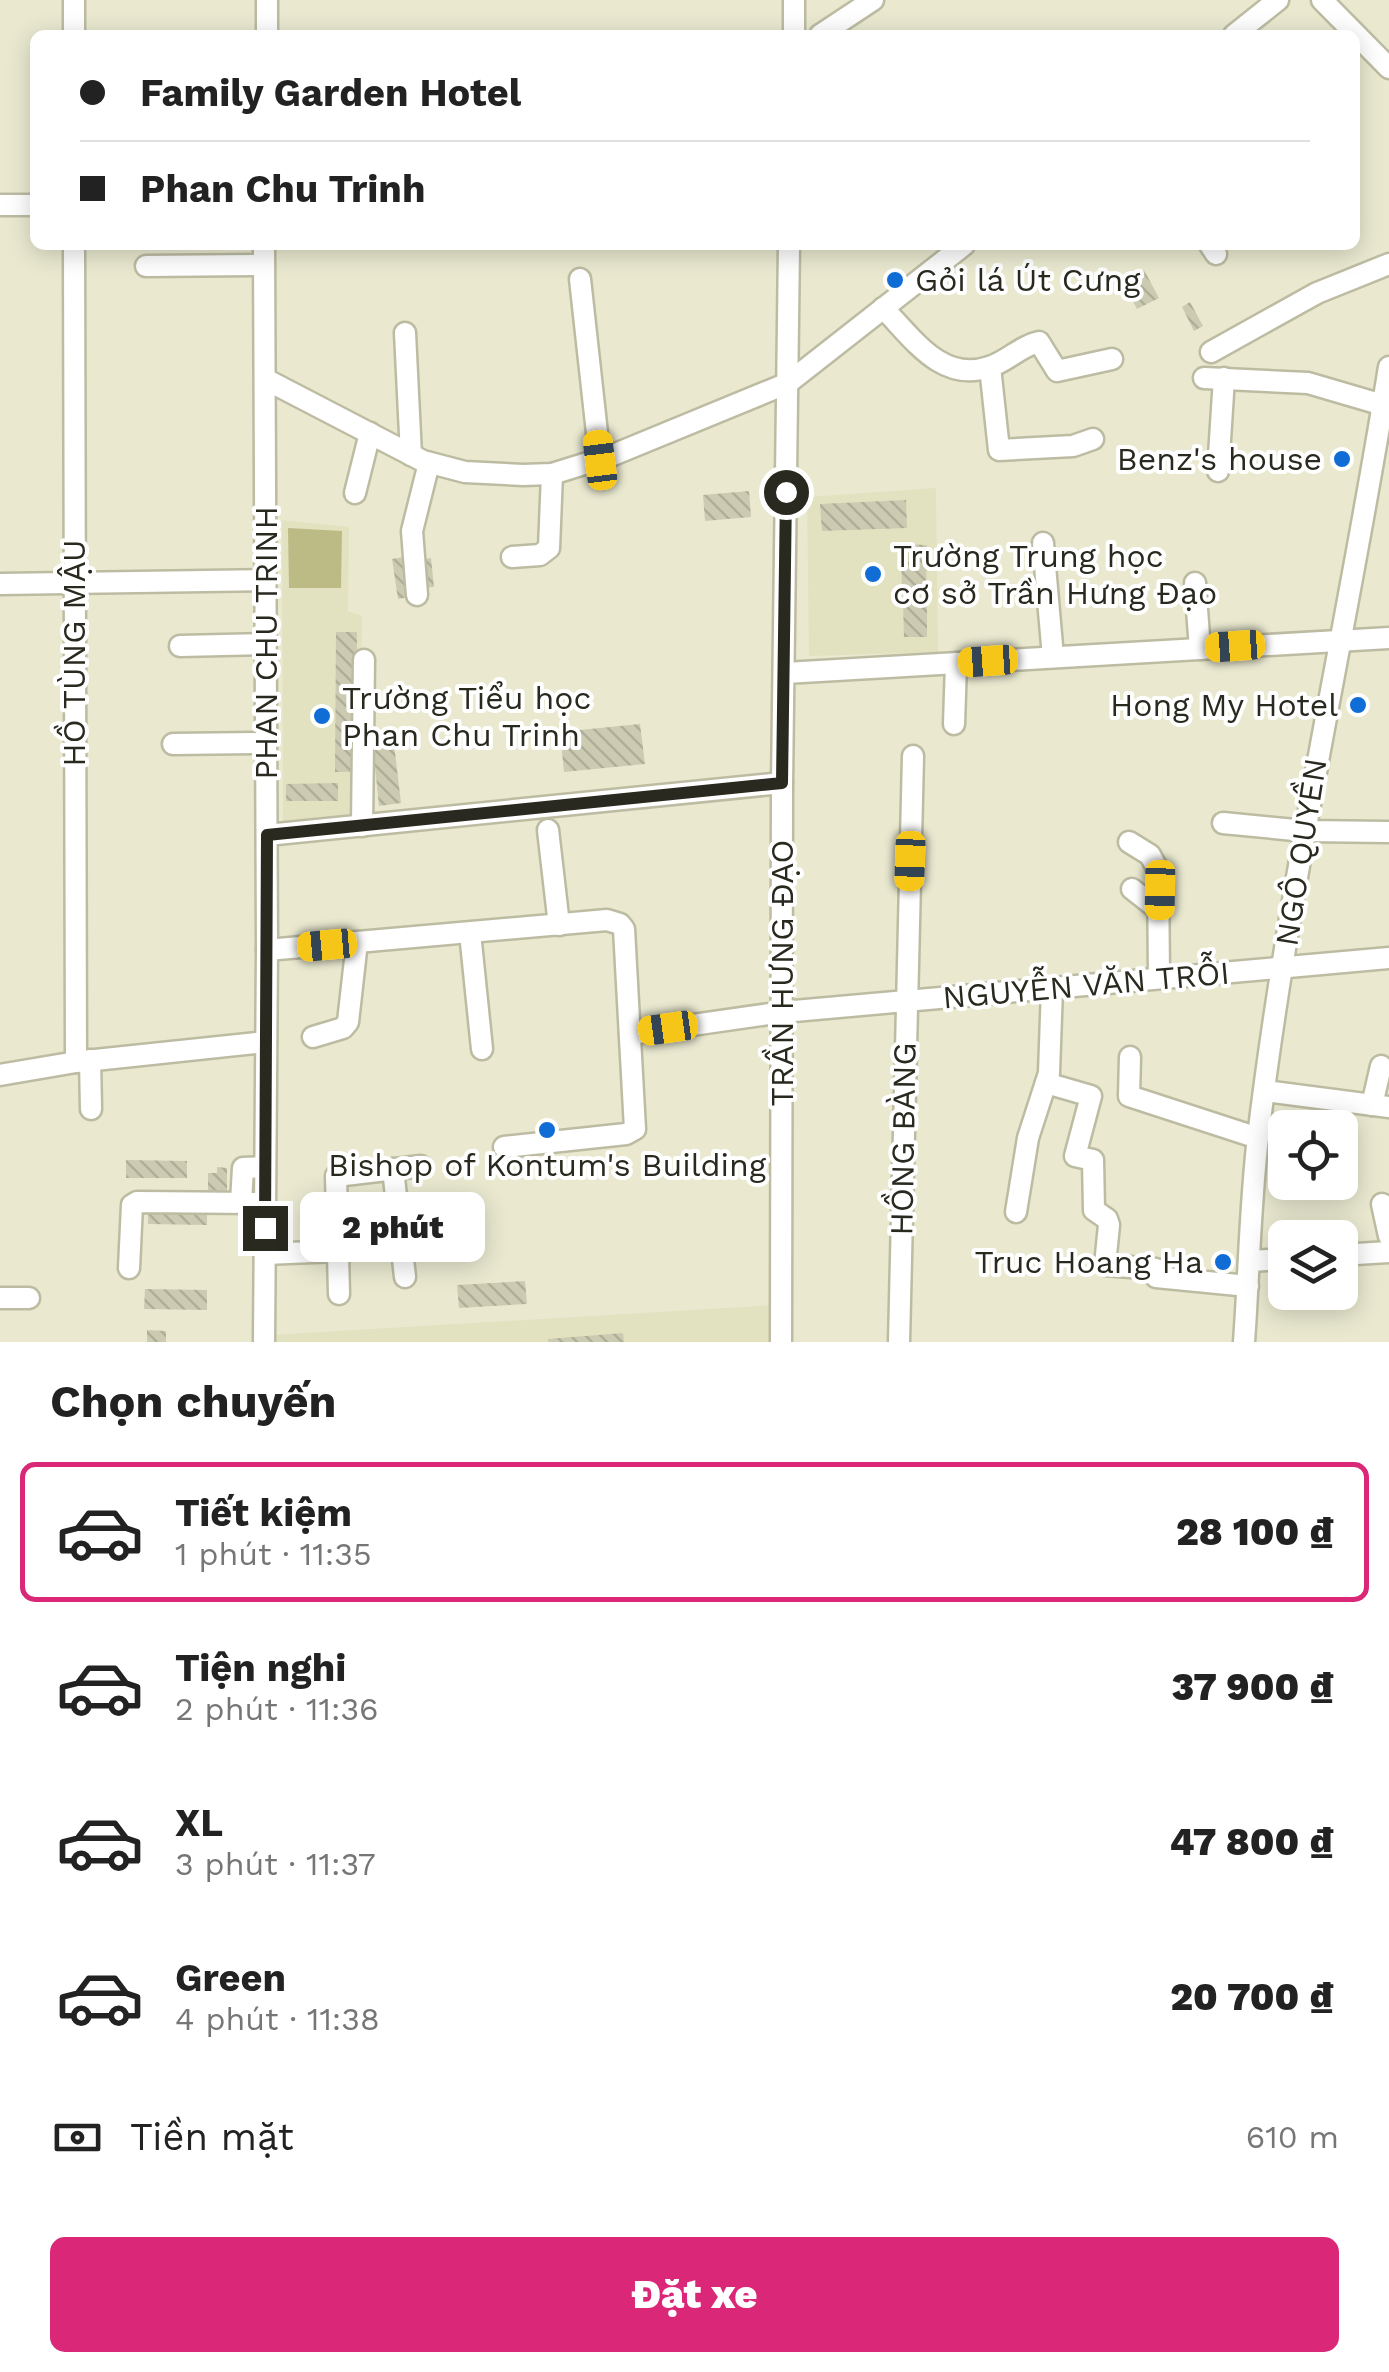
<!DOCTYPE html>
<html lang="vi">
<meta charset="utf-8">
<style>
:root{--surface:#fff;--page:#f2f2f2;--text:#222;--muted:#767676;--line:#e0e0e0;--accent:#db2777}
body{margin:0;font-family:"Work Sans",sans-serif;background:var(--page);color:var(--text);height:100vh;display:flex;flex-direction:column;font-size:38px;white-space:nowrap}
*{box-sizing:border-box;margin:0}
p{font-size:32px;color:var(--muted)}
.icon{flex:none;width:55px;height:55px;fill:none;stroke:currentColor;stroke-width:2;stroke-linecap:round;stroke-linejoin:round}
.map{position:relative;height:1342px;overflow:hidden}
.details{display:flex;flex-direction:column;background:var(--surface);flex:1}
.details>*{flex:none}
.guide{position:absolute;left:30px;top:30px;width:1330px;height:220px;border-radius:15px;box-shadow:0 5px 25px #0003;display:grid;align-content:center;height:220px;padding:0 50px;background:var(--surface)}
.tools{position:absolute;left:1268px;top:1110px;display:grid;gap:20px}
.tools a{display:grid;place-items:center;width:90px;height:90px;border-radius:15px;background:var(--surface);box-shadow:0 5px 25px #0003;font-size:50px}
.end{position:absolute;width:45px;height:45px;margin:-22px;border:12px solid #29291f;background:#fff;box-shadow:0 0 0 5px #fff}
.from{border-radius:50%}
.bubble{position:absolute;height:70px;border-radius:15px;background:var(--surface);box-shadow:0 5px 25px #0003;font-size:32px;font-weight:800;line-height:70px;text-align:center}
.car{position:absolute;width:30px;height:60px;margin:-30px -15px;border-radius:12px;box-shadow:0 0 8px 2px #0007;background:linear-gradient(#f5c518 24%,#345 0 40%,#f5c518 0 76%,#345 0 86%,#f5c518 0)}
.guide b{display:flex;align-items:center;gap:35px;height:95px;font-size:38px}
.guide b+b{border-top:2px solid var(--line)}
.guide i{width:25px;height:25px;background:var(--text)}
ul{padding:0;list-style:none}
li{display:flex;align-items:center;gap:30px;height:140px;margin:0 20px 15px;padding:0 30px;border:5px solid transparent;border-radius:15px}
li div{flex:1}
li b{display:block;font-size:38px}
li em{font-style:normal;font-weight:800}
li.on{border-color:var(--accent)}
li>.icon{width:90px;height:90px;stroke-width:1.5}
h2{padding:0 50px;font-size:45px;line-height:120px}
.pay{display:flex;align-items:center;gap:25px;height:110px;padding:0 50px;font-size:38px}
.pay p{margin-inline-start:auto}
.button{display:flex;gap:20px;margin-top:auto;padding:20px 50px}
.button a{flex:1;height:115px;border-radius:15px;background:var(--accent);color:#fff;font-size:40px;font-weight:800;line-height:115px;text-align:center}
.map>svg:first-child{display:block}
.built{fill:#e2e1c0}
.green{fill:#bcbb86}
.building{fill:url(#building-back-hatch)}
.lines{fill:none;stroke-linecap:round;stroke-linejoin:round}
.minor-casing{stroke:#bdbca3;stroke-width:25}
.minor{stroke:#fff;stroke-width:20}
.route{stroke:#29291f;stroke-width:12}
.poi-dot{fill:#106dd6;stroke:#fff;stroke-width:4}
.labels{text-anchor:middle;stroke-width:8;stroke-linejoin:round;paint-order:stroke}
.poi-label{font-size:32px;fill:#29291f;stroke:#fff;text-anchor:start}
.street-label{font-size:32px;fill:#29291f;stroke:#fff}
</style>
<div class="map">
<svg width="1389" height="1342" viewBox="0 0 1389 1342">
<defs>
<pattern id="building-back-hatch" width="6" height="6" patternUnits="userSpaceOnUse" patternTransform="scale(2.5)"><rect width="6" height="6" fill="#cccbb2"/><path d="M-1 5l2 2M0 0l6 6M5-1l2 2" fill="none" stroke="#afae99"/></pattern>
</defs>
<rect width="100%" height="100%" fill="#eae9d0"/>
<g class="built">
<path d="M 936,488 L 938,652 L 809,656 L 807,497 Z"/>
<path d="M 282,520 L 349,527 L 348,611 L 362,616 L 359,815 L 283,826 Z"/>
<path d="M 775,1305 L 776,1342 L 271,1342 L 271,1335 Z"/>
</g>
<path class="green" d="M 288,528 L 342,531 L 341,588 L 289,588 Z"/>
<g class="building">
<path d="M 1144,270 L 1159,298 L 1137,309 L 1124,285 Z"/>
<path d="M 1190,302 L 1203,326 L 1194,331 L 1182,307 Z"/>
<path d="M 749,491 L 751,517 L 705,521 L 703,495 Z"/>
<path d="M 906,500 L 907,528 L 822,531 L 820,504 Z"/>
<path d="M 901,544 L 927,545 L 926,594 L 902,595 Z"/>
<path d="M 403,557 L 409,597 L 398,599 L 392,559 Z"/>
<path d="M 431,558 L 434,587 L 424,588 L 422,559 Z"/>
<path d="M 927,599 L 927,637 L 904,637 L 903,600 Z"/>
<path d="M 336,632 L 357,632 L 356,772 L 335,772 Z"/>
<path d="M 640,724 L 645,764 L 564,772 L 560,732 Z"/>
<path d="M 394,744 L 401,803 L 379,806 L 373,746 Z"/>
<path d="M 338,783 L 338,801 L 286,801 L 286,784 Z"/>
<path d="M 126,1160 L 187,1161 L 187,1178 L 126,1178 Z"/>
<path d="M 217,1167 L 227,1168 L 227,1192 L 208,1190 L 208,1173 L 217,1173 Z"/>
<path d="M 148,1212 L 207,1213 L 207,1225 L 148,1224 Z"/>
<path d="M 525,1281 L 527,1304 L 459,1308 L 457,1285 Z"/>
<path d="M 145,1289 L 207,1290 L 207,1310 L 144,1309 Z"/>
<path d="M 147,1330 L 166,1331 L 166,1342 L 147,1342 Z"/>
<path d="M 623,1333 L 624,1342 L 548,1342 L 548,1339 Z"/>
</g>
<g class="lines">
<g class="minor-casing">
<g id="minor">
<path d="M 1322,0 L 1389,68"/>
<path d="M 74,35 L 74,0"/>
<path d="M 267,35 L 267,0"/>
<path d="M 794,35 L 794,0"/>
<path d="M 820,35 L 873,0"/>
<path d="M 1234,35 L 1278,0"/>
<path d="M 0,205 L 35,205"/>
<path d="M 74,245 L 76,1062"/>
<path d="M 264,245 L 267,950 L 264,1342"/>
<path d="M 1210,245 L 1216,254"/>
<path d="M 146,266 L 264,265"/>
<path d="M 580,279 L 600,460"/>
<path d="M 883,308 C 913,338 941,383 989,367 C 1007,362 1020,346 1039,342 L 1057,371 L 1112,359"/>
<path d="M 405,333 L 411,455"/>
<path d="M 1211,352 L 1317,293 L 1389,264"/>
<path d="M 990,367 L 999,450 L 1073,446 L 1093,439"/>
<path d="M 1204,378 L 1308,383 L 1383,405"/>
<path d="M 265,379 L 423,461 L 465,472 L 523,475 L 552,474 L 613,455 L 788,383 L 964,245"/>
<path d="M 1218,471 L 1224,378"/>
<path d="M 355,493 L 370,433"/>
<path d="M 1043,543 L 1053,657"/>
<path d="M 512,557 L 540,555 L 549,548 L 552,474"/>
<path d="M 1195,583 L 1200,649"/>
<path d="M 0,584 L 265,580"/>
<path d="M 417,595 L 412,531 L 429,463"/>
<path d="M 180,646 L 265,644"/>
<path d="M 785,673 L 1389,638"/>
<path d="M 954,724 L 956,663"/>
<path d="M 173,744 L 266,743"/>
<path d="M 1223,823 L 1305,831 L 1389,832"/>
<path d="M 362,826 L 364,660"/>
<path d="M 548,830 L 559,925"/>
<path d="M 267,835 L 782,783"/>
<path d="M 1129,842 L 1150,855 L 1158,870 L 1159,978"/>
<path d="M 1132,889 L 1160,911"/>
<path d="M 470,933 L 482,1049"/>
<path d="M 267,950 L 607,920 L 620,924 L 624,929 L 635,1129 L 626,1134 L 504,1147"/>
<path d="M 630,1034 L 783,1012 L 1389,958"/>
<path d="M 313,1037 L 343,1028 L 348,1022 L 357,942"/>
<path d="M 1130,1057 L 1129,1096 L 1258,1138"/>
<path d="M 90,1060 L 91,1109"/>
<path d="M 0,1075 L 76,1062 L 266,1042"/>
<path d="M 1046,1083 L 1091,1096 L 1075,1156 L 1093,1160 L 1094,1210 L 1107,1219 L 1109,1225 L 1105,1265 L 1156,1269 L 1156,1277 L 1248,1286"/>
<path d="M 1265,1091 L 1389,1107"/>
<path d="M 1372,1105 L 1381,1066"/>
<path d="M 393,1169 L 405,1277"/>
<path d="M 241,1202 L 243,1168 L 265,1167"/>
<path d="M 1382,1204 L 1389,1236"/>
<path d="M 1016,1212 L 1028,1138 L 1049,1073 L 1052,988"/>
<path d="M 265,1254 L 337,1251"/>
<path d="M 1340,1255 L 1389,1252"/>
<path d="M 1250,1261 L 1285,1259"/>
<path d="M 129,1268 L 132,1205 L 137,1202 L 265,1203"/>
<path d="M 339,1294 L 336,1176 L 421,1166"/>
<path d="M 0,1298 L 29,1298"/>
<path d="M 781,1342 L 782,783 L 789,245"/>
<path d="M 899,1342 L 913,756"/>
<path d="M 1244,1342 C 1249,1274 1250,1205 1258,1137 C 1289,878 1348,624 1389,367"/>
</g>
</g>
<use href="#minor" class="minor"/>
</g>
<g class="lines">
<path class="route" d="M 265,1228 L 267,835 L 782,783 L 786,492"/>
</g>
<g class="poi-dot">
<circle cx="895" cy="280" r="10"/>
<circle cx="1342" cy="459" r="10"/>
<circle cx="873" cy="574" r="10"/>
<circle cx="1358" cy="705" r="10"/>
<circle cx="322" cy="716" r="10"/>
<circle cx="547" cy="1130" r="10"/>
<circle cx="1223" cy="1262" r="10"/>
</g>
<g class="labels">
<g class="poi-label">
<text x="915" y="291">Gỏi lá Út Cưng</text>
<text x="1322" y="470" text-anchor="end">Benz's house</text>
<text x="893" y="567">Trường Trung học<tspan x="893" dy="37">cơ sở Trần Hưng Đạo</tspan></text>
<text x="342" y="709">Trường Tiểu học<tspan x="342" dy="37">Phan Chu Trinh</tspan></text>
<text x="1338" y="716" text-anchor="end">Hong My Hotel</text>
<text x="547" y="1176" text-anchor="middle">Bishop of Kontum's Building</text>
<text x="1203" y="1273" text-anchor="end">Truc Hoang Ha</text>
</g>
<g class="street-label">
<text transform="translate(266 643) rotate(-90)" y="11">PHAN CHU TRINH</text>
<text transform="translate(74 653) rotate(-90)" y="11">HỒ TÙNG MẬU</text>
<text transform="translate(1301 852) rotate(-81)" y="11">NGÔ QUYỀN</text>
<text transform="translate(782 973) rotate(-90)" y="11">TRẦN HƯNG ĐẠO</text>
<text transform="translate(1086 985) rotate(-5)" y="11">NGUYỄN VĂN TRỖI</text>
<text transform="translate(903 1139) rotate(-89)" y="11">HỒNG BÀNG</text>
</g>
</g>
</svg>
<div class="tools">
<a><svg class="icon" aria-label="locate" viewBox="0 0 24 24"><circle cx="12" cy="12" r="6"/><path d="M12 2v4M12 18v4M2 12h4M18 12h4"/></svg></a>
<a><svg class="icon" aria-label="layers" viewBox="0 0 24 24"><path d="M12 4l9 5-9 5-9-5zM3 14l9 5 9-5"/></svg></a>
</div>
<i class="end from" style="left:786px;top:492px"></i>
<i class="end" style="left:265px;top:1228px"></i>
<div class="bubble" style="left:300px;top:1192px;width:185px">2 phút</div>
<i class="car" style="left:600px;top:460px;rotate:353deg"></i>
<i class="car" style="left:1235px;top:646px;rotate:266deg"></i>
<i class="car" style="left:988px;top:661px;rotate:266deg"></i>
<i class="car" style="left:910px;top:861px;rotate:182deg"></i>
<i class="car" style="left:1160px;top:890px;rotate:181deg"></i>
<i class="car" style="left:327px;top:945px;rotate:265deg"></i>
<i class="car" style="left:668px;top:1028px;rotate:262deg"></i>
<div class="guide">
<b><i class="from"></i>Family Garden Hotel</b>
<b><i></i>Phan Chu Trinh</b>
</div>
</div>
<section class="details">
<h2>Chọn chuyến</h2>
<ul>
<li class="on"><svg class="icon" aria-label="car" viewBox="0 0 24 24"><path d="M5 17H2v-5l4-1 3-4h7l3 4 3 1v5h-3M9 17h6M6 11h13"/><circle cx="7" cy="17" r="2"/><circle cx="17" cy="17" r="2"/></svg><div><b>Tiết kiệm</b><p>1 phút · 11:35</p></div><em>28 100 ₫</em></li>
<li><svg class="icon" aria-label="car" viewBox="0 0 24 24"><path d="M5 17H2v-5l4-1 3-4h7l3 4 3 1v5h-3M9 17h6M6 11h13"/><circle cx="7" cy="17" r="2"/><circle cx="17" cy="17" r="2"/></svg><div><b>Tiện nghi</b><p>2 phút · 11:36</p></div><em>37 900 ₫</em></li>
<li><svg class="icon" aria-label="car" viewBox="0 0 24 24"><path d="M5 17H2v-5l4-1 3-4h7l3 4 3 1v5h-3M9 17h6M6 11h13"/><circle cx="7" cy="17" r="2"/><circle cx="17" cy="17" r="2"/></svg><div><b>XL</b><p>3 phút · 11:37</p></div><em>47 800 ₫</em></li>
<li><svg class="icon" aria-label="car" viewBox="0 0 24 24"><path d="M5 17H2v-5l4-1 3-4h7l3 4 3 1v5h-3M9 17h6M6 11h13"/><circle cx="7" cy="17" r="2"/><circle cx="17" cy="17" r="2"/></svg><div><b>Green</b><p>4 phút · 11:38</p></div><em>20 700 ₫</em></li>
</ul>
<div class="pay"><svg class="icon" aria-label="cash" viewBox="0 0 24 24"><path d="M3 7h18v10H3z"/><circle cx="12" cy="12" r="2"/></svg>Tiền mặt<p>610 m</p></div>
<div class="button"><a>Đặt xe</a></div>
</section>
